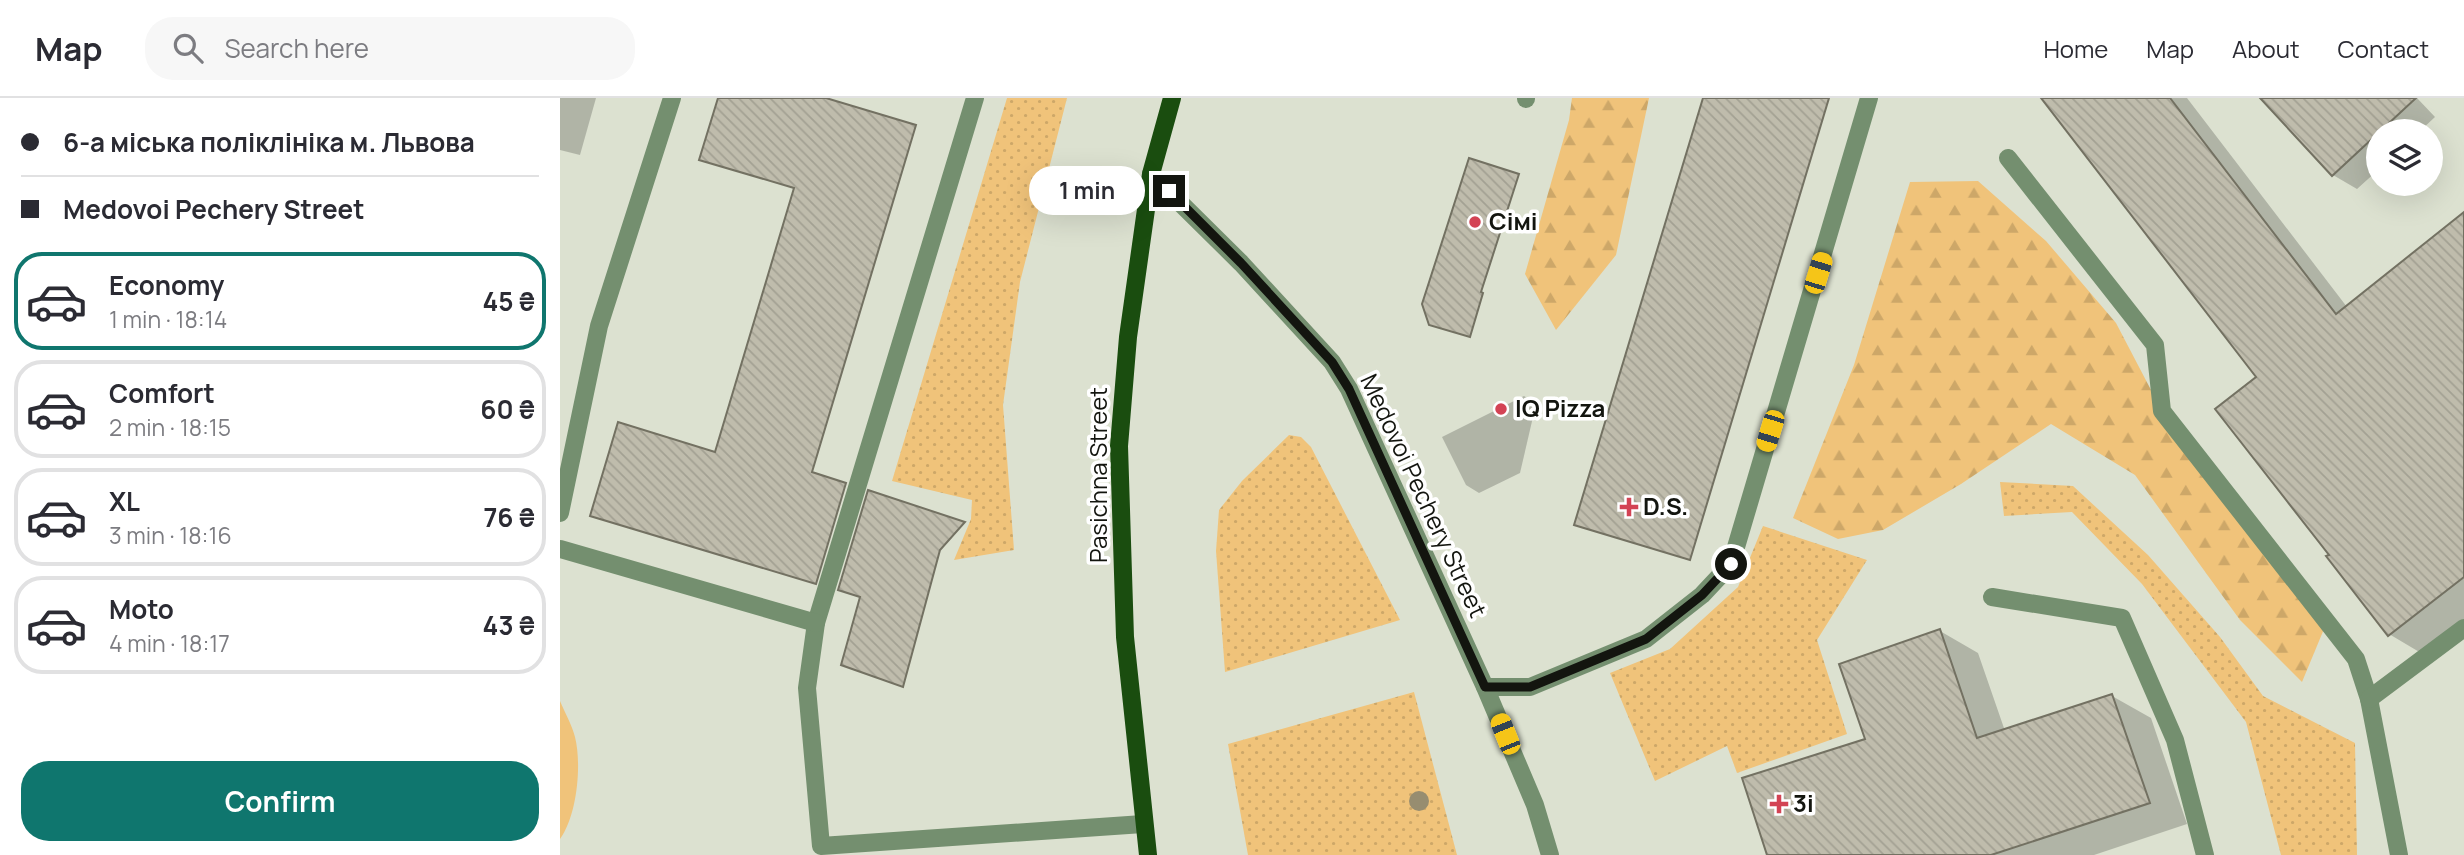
<!DOCTYPE html>
<meta charset="utf-8">
<style>
:root{--surface:#fff;--page:#f7f7f7;--text:#2b2b33;--muted:#7c7c81;--line:#e1e1e2;--accent:#0f766e}
body{margin:0;font-family:Manrope,sans-serif;background:var(--page);color:var(--text);height:100vh;display:flex;flex-direction:column;font-size:26px;white-space:nowrap}
*{box-sizing:border-box;margin:0}
p{font-size:23px;color:var(--muted)}
.icon{flex:none;width:38px;height:38px;fill:none;stroke:currentColor;stroke-width:2;stroke-linecap:round;stroke-linejoin:round}
.map{position:relative;flex:1;overflow:hidden}
.side{display:flex;flex-direction:column;background:var(--surface);width:560px}
.side>*{flex:none}
.guide{display:grid;align-content:center;height:154px;padding:0 21px;background:var(--surface)}
.tools{position:absolute;left:1806px;top:21px;display:grid;gap:14px}
.tools a{display:grid;place-items:center;width:77px;height:77px;border-radius:50%;background:var(--surface);box-shadow:0 7px 28px #0002;font-size:35px}
.end{position:absolute;width:32px;height:32px;margin:-16px;border:9px solid #13150f;background:#fff;box-shadow:0 0 0 4px #fff}
.from{border-radius:50%}
.bubble{position:absolute;height:49px;border-radius:24px;background:var(--surface);box-shadow:0 7px 28px #0002;font-size:23px;font-weight:700;line-height:49px;text-align:center}
.car{position:absolute;width:21px;height:42px;margin:-21px -10px;border-radius:9px;box-shadow:0 0 5px 2px #0007;background:linear-gradient(#f5c518 24%,#345 0 40%,#f5c518 0 76%,#345 0 86%,#f5c518 0)}
.guide b{display:flex;align-items:center;gap:24px;height:66px;font-size:26px}
.guide b+b{border-top:2px solid var(--line)}
.guide i{width:18px;height:18px;background:var(--text)}
ul{padding:0;list-style:none}
li{display:flex;align-items:center;gap:21px;height:98px;margin:0 14px 10px;padding:0 7px;border:4px solid var(--line);border-radius:28px}
li div{flex:1}
li b{display:block;font-size:26px}
li em{font-style:normal;font-weight:700}
li.current{border-color:var(--accent)}
li>.icon{width:63px;height:63px;stroke-width:1.5}
.action{display:flex;gap:14px;margin-top:auto;padding:14px 21px}
.action a{flex:1;height:80px;border-radius:28px;background:var(--accent);color:#fff;font-size:28px;font-weight:700;line-height:80px;text-align:center}
header{display:flex;align-items:center;gap:42px;box-sizing:border-box;height:98px;padding:0 35px;background:var(--surface);border-bottom:2px solid var(--line)}
header strong{font-size:33px}
nav{display:flex;gap:38px;margin-inline-start:auto;font-size:24px}
.search{width:490px;height:63px;background:var(--page);display:flex;align-items:center;gap:18px;box-sizing:border-box;padding:0 24px;border-radius:28px;color:var(--muted);font-size:26px}
main{display:flex;flex:1;min-height:0}
.map>svg:first-child{display:block}
.grass{fill:url(#grass-dots)}
.forest{fill:url(#forest-firs)}
.pitch{fill:#f0c37a}
.shadow{fill:#0003}
.building{fill:url(#building-back-hatch);stroke:#737162;stroke-width:2}
.lines{fill:none;stroke-linecap:round;stroke-linejoin:round}
.minor{stroke:#748f6f;stroke-width:18}
.major{stroke:#1a4d0f;stroke-width:18}
.tree{fill:#978d70}
.route{stroke:#13150f;stroke-width:9}
.poi-dot{fill:#d34354;stroke:#fff;stroke-width:2.5}
.labels{text-anchor:middle;stroke-width:7;stroke-linejoin:round;paint-order:stroke}
.poi-label{font-size:24px;font-weight:bold;fill:#13150f;stroke:#fff;text-anchor:start}
.street-label{font-size:24px;fill:#13150f;stroke:#fff}
</style>
<header>
<strong>Map</strong>
<div class="search"><svg class="icon" aria-label="search" viewBox="0 0 24 24"><circle cx="10" cy="10" r="6"/><path d="M15 15l6 6"/></svg>Search here</div>
<nav><a>Home</a><a>Map</a><a>About</a><a>Contact</a></nav>
</header>
<main>
<section class="side">
<div class="guide">
<b><i class="from"></i>6-а міська поліклініка м. Львова</b>
<b><i></i>Medovoi Pechery Street</b>
</div>
<ul>
<li class="current"><svg class="icon" aria-label="car" viewBox="0 0 24 24"><path d="M5 17H2v-5l4-1 3-4h7l3 4 3 1v5h-3M9 17h6M6 11h13"/><circle cx="7" cy="17" r="2"/><circle cx="17" cy="17" r="2"/></svg><div><b>Economy</b><p>1 min · 18:14</p></div><em>45 ₴</em></li>
<li><svg class="icon" aria-label="car" viewBox="0 0 24 24"><path d="M5 17H2v-5l4-1 3-4h7l3 4 3 1v5h-3M9 17h6M6 11h13"/><circle cx="7" cy="17" r="2"/><circle cx="17" cy="17" r="2"/></svg><div><b>Comfort</b><p>2 min · 18:15</p></div><em>60 ₴</em></li>
<li><svg class="icon" aria-label="car" viewBox="0 0 24 24"><path d="M5 17H2v-5l4-1 3-4h7l3 4 3 1v5h-3M9 17h6M6 11h13"/><circle cx="7" cy="17" r="2"/><circle cx="17" cy="17" r="2"/></svg><div><b>XL</b><p>3 min · 18:16</p></div><em>76 ₴</em></li>
<li><svg class="icon" aria-label="car" viewBox="0 0 24 24"><path d="M5 17H2v-5l4-1 3-4h7l3 4 3 1v5h-3M9 17h6M6 11h13"/><circle cx="7" cy="17" r="2"/><circle cx="17" cy="17" r="2"/></svg><div><b>Moto</b><p>4 min · 18:17</p></div><em>43 ₴</em></li>
</ul>
<div class="action"><a>Confirm</a></div>
</section>
<div class="map">
<svg width="1904" height="757" viewBox="0 0 1904 757">
<defs>
<pattern id="grass-dots" width="8" height="8" patternUnits="userSpaceOnUse" patternTransform="scale(1.75)"><rect width="8" height="8" fill="#f0c37a"/><path d="M2 2h.1M6 6h.1" fill="none" stroke="#cda768" stroke-width="1.8" stroke-linecap="round"/></pattern>
<pattern id="forest-firs" width="22" height="20" patternUnits="userSpaceOnUse" patternTransform="scale(1.75)"><rect width="22" height="20" fill="#f0c37a"/><path d="M5 1l3.5 6h-7zM16 11l3.5 6h-7z" fill="#cda768"/></pattern>
<pattern id="building-back-hatch" width="6" height="6" patternUnits="userSpaceOnUse" patternTransform="scale(1.75)"><rect width="6" height="6" fill="#bfbcac"/><path d="M-1 5l2 2M0 0l6 6M5-1l2 2" fill="none" stroke="#a3a193"/></pattern>
</defs>
<rect width="100%" height="100%" fill="#dce1d0"/>
<g class="grass">
<path d="M 447,0 L 507,0 L 460,184 L 443,307 L 454,452 L 394,462 L 411,421 L 412,402 L 332,383 Z"/>
<path d="M 729,337 L 741,339 L 751,349 L 840,522 L 665,574 L 656,453 L 659,412 L 682,383 Z"/>
<path d="M 1440,384 L 1513,388 L 1588,457 L 1660,539 L 1703,598 L 1795,645 L 1797,757 L 1721,757 L 1686,624 L 1582,486 L 1512,414 L 1444,418 Z"/>
<path d="M 1203,428 L 1307,462 L 1257,542 L 1287,636 L 1177,675 L 1167,648 L 1095,683 L 1050,575 L 1110,551 L 1178,489 Z"/>
<path d="M 854,594 L 897,757 L 688,757 L 668,646 Z"/>
</g>
<g class="forest">
<path d="M 1012,0 L 1089,0 L 1056,157 L 996,232 L 965,176 L 1009,22 Z"/>
<path d="M 1418,83 L 1486,143 L 1556,225 L 1602,313 L 1764,531 L 1742,584 L 1680,522 L 1575,377 L 1491,326 L 1401,386 L 1323,432 L 1278,441 L 1233,420 L 1294,267 L 1350,84 Z"/>
</g>
<path class="pitch" d="M 0,603 C 5,615 12,627 15,639 C 22,667 17,718 0,741 Z"/>
<g class="shadow">
<path d="M 0,0 L 36,0 L 20,57 L 0,52 Z"/>
<path d="M 1483,0 L 1627,0 L 1787,209 L 1904,117 L 1904,521 L 1861,555 L 1829,536 L 1771,457 L 1698,279 Z"/>
<path d="M 1702,0 L 1857,0 L 1875,19 L 1860,33 L 1818,33 L 1818,72 L 1797,91 L 1773,77 Z"/>
<path d="M 964,298 L 976,306 L 960,375 L 919,395 L 906,387 L 882,339 Z"/>
<path d="M 1380,533 L 1418,555 L 1445,633 L 1552,598 L 1591,620 L 1627,726 L 1534,757 L 1209,757 L 1307,642 Z"/>
</g>
<g class="building">
<path d="M 158,0 L 266,0 L 356,27 L 252,374 L 286,385 L 256,486 L 30,418 L 58,324 L 155,354 L 234,90 L 139,62 Z"/>
<path d="M 1143,0 L 1269,0 L 1130,462 L 1014,427 Z"/>
<path d="M 1481,0 L 1610,0 L 1776,216 L 1904,114 L 1904,479 L 1828,538 L 1766,458 L 1769,457 L 1655,311 L 1696,279 Z"/>
<path d="M 1700,0 L 1856,0 L 1772,78 Z"/>
<path d="M 909,60 L 959,76 L 921,194 L 923,195 L 910,239 L 869,227 L 862,206 Z"/>
<path d="M 308,392 L 405,424 L 380,452 L 343,589 L 281,567 L 300,499 L 278,492 Z"/>
<path d="M 1380,531 L 1417,640 L 1552,596 L 1590,705 L 1431,757 L 1207,757 L 1182,680 L 1305,641 L 1279,566 Z"/>
</g>
<g class="lines">
<g class="minor">
<path d="M 415,0 L 256,525 L 247,590 L 261,748 L 583,726"/>
<path d="M 966,1 L 966,0"/>
<path d="M 1448,60 L 1595,247 L 1602,313 L 1796,561 L 1809,601 L 1839,757"/>
<path d="M 591,76 L 681,165 L 772,264 L 789,291 L 925,589 L 975,707 L 990,757"/>
<path d="M 0,415 L 39,228 L 112,0"/>
<path d="M 0,451 L 256,525"/>
<path d="M 1432,499 L 1562,520 L 1615,642 L 1645,757"/>
<path d="M 925,589 L 970,589 L 1086,541 L 1142,497 L 1171,466 L 1309,0"/>
<path d="M 1809,601 L 1904,530"/>
</g>
<path class="major" d="M 588,757 L 565,539 L 559,348 L 568,239 L 591,76 L 612,0"/>
</g>
<circle class="tree" cx="859" cy="703" r="10"/>
<g class="lines">
<path class="route" d="M 609,93 L 681,165 L 772,264 L 789,291 L 925,589 L 970,589 L 1086,541 L 1142,497 L 1171,466"/>
</g>
<g class="poi-dot">
<circle cx="915" cy="124" r="7"/>
<circle cx="941" cy="311" r="7"/>
<path d="M1065.5 398.5h7v7h7v7h-7v7h-7v-7h-7v-7h7z"/>
<path d="M1215.5 695.5h7v7h7v7h-7v7h-7v-7h-7v-7h7z"/>
</g>
<g class="labels">
<g class="poi-label">
<text x="929" y="132">Сімі</text>
<text x="955" y="319">IQ Pizza</text>
<text x="1083" y="417">D.S.</text>
<text x="1233" y="714">3і</text>
</g>
<g class="street-label">
<text transform="translate(539 377) rotate(-90)" y="8">Pasichna Street</text>
<text transform="translate(863 398) rotate(65)" y="8">Medovoi Pechery Street</text>
</g>
</g>
</svg>
<div class="tools">
<a><svg class="icon" aria-label="layers" viewBox="0 0 24 24"><path d="M12 4l9 5-9 5-9-5zM3 14l9 5 9-5"/></svg></a>
</div>
<i class="end from" style="left:1171px;top:466px"></i>
<i class="end" style="left:609px;top:93px"></i>
<div class="bubble" style="left:469px;top:68px;width:116px">1 min</div>
<i class="car" style="left:1258px;top:175px;rotate:17deg"></i>
<i class="car" style="left:1210px;top:333px;rotate:197deg"></i>
<i class="car" style="left:945px;top:636px;rotate:338deg"></i>
</div>
</main>
